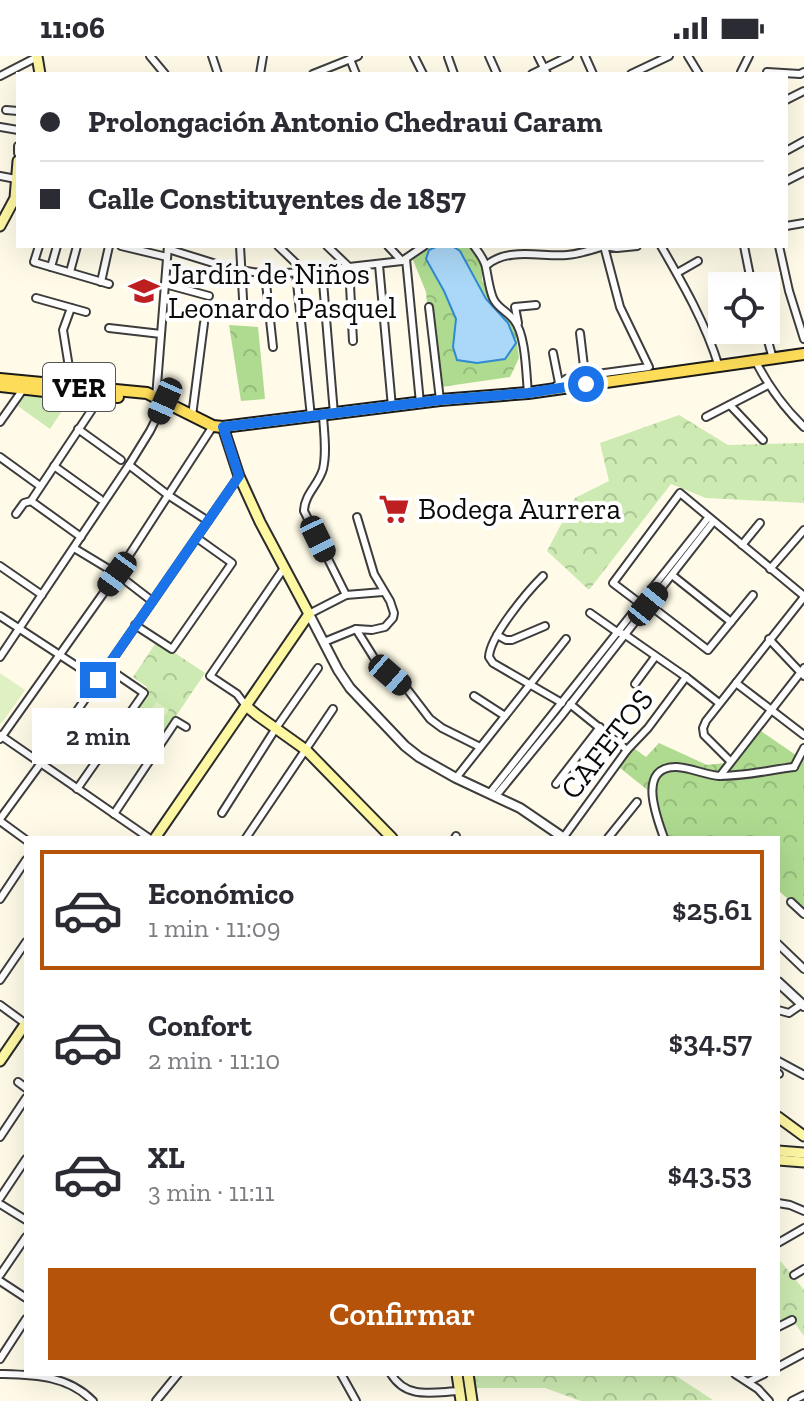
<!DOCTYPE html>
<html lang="es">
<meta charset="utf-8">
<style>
:root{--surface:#fff;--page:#f2f2f3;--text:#2b2b33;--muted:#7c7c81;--line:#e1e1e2;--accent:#b45309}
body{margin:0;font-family:"Zilla Slab",serif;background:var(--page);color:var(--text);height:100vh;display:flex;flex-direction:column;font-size:30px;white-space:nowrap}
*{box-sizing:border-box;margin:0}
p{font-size:26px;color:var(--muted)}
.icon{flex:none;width:44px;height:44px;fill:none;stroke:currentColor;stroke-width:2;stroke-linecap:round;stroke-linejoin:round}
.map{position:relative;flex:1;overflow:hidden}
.sheet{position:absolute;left:24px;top:780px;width:756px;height:540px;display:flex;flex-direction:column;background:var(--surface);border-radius:0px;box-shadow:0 8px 32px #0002}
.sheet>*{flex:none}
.hud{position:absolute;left:16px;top:16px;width:772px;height:176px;border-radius:0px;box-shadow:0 8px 32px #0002;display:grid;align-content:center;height:176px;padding:0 24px;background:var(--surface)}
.buttons{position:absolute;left:708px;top:216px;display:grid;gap:16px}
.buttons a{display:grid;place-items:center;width:72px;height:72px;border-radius:0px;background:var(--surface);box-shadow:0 8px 32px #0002;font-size:40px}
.end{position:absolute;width:36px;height:36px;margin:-18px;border:10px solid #1a73e8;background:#fff;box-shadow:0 0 0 4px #fff}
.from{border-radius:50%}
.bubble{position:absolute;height:56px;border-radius:0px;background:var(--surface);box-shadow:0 8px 32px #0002;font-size:26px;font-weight:600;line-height:56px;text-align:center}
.car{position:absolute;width:24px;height:48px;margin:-24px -12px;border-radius:10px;box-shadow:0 0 6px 2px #0007;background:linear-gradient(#222 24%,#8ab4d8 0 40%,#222 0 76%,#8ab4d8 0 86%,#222 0)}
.hud b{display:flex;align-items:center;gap:28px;height:76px;font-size:30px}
.hud b+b{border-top:2px solid var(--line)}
.hud i{width:20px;height:20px;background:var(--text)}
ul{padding:14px 0 0;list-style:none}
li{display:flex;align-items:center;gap:24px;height:120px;margin:0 16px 12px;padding:0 8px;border:4px solid transparent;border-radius:0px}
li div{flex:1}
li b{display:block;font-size:30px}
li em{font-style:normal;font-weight:600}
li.current{border-color:var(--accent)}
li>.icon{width:72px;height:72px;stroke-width:1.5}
.primary-button{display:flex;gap:16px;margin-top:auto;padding:16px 24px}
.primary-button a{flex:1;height:92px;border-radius:0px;background:var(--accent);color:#fff;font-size:32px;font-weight:600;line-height:92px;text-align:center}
.status{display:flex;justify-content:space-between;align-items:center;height:56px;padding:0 40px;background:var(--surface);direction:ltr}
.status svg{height:22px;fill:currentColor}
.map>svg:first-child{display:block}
.grass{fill:#cceab1}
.forest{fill:url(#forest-crowns)}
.park{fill:url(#park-crowns)}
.pitch{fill:#dff1c3}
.water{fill:#abd8f8;stroke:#2f8bd1;stroke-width:2}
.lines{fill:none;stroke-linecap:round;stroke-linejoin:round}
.minor-casing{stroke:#3d3d3d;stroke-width:10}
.tertiary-casing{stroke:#3d3d3d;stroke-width:12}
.secondary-casing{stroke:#2c2c2c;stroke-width:13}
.primary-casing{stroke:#1b1b1b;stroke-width:14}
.minor{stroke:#fff;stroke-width:6}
.tertiary{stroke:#fff;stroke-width:8}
.secondary{stroke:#fff8a3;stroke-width:9}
.primary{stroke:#fddc59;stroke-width:10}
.route{stroke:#1a73e8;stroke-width:10}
.labels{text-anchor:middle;stroke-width:8;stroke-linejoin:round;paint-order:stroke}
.shield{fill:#fff;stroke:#545454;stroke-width:2}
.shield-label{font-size:28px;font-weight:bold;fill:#0a0a0a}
.poi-label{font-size:30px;fill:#0a0a0a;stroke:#fff;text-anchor:start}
.street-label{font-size:30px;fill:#0a0a0a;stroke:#fff}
</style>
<div class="status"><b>11:06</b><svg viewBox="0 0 49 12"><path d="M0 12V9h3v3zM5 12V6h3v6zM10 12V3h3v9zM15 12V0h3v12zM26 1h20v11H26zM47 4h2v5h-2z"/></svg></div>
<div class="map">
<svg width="804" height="1345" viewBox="0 0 804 1345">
<defs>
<pattern id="forest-crowns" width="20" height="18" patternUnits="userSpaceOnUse" patternTransform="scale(2)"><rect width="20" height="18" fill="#afdb90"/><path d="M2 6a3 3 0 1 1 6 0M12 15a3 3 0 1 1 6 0" fill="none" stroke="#95bb7b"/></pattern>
<pattern id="park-crowns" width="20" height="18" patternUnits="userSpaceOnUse" patternTransform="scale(2)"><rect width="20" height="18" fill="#cceab1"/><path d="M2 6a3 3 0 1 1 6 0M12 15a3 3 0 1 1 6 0" fill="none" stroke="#aec797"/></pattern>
</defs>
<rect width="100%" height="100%" fill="#fffbe8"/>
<path class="grass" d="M 25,338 L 69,344 L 50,373 L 18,350 Z"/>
<g class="forest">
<path d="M 432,190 L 470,190 L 482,205 L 482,224 L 491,241 L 515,270 L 519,302 L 510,321 L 441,331 L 430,282 L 426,236 L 411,199 Z"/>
<path d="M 229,269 L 258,271 L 265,343 L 241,345 Z"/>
<path d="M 761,675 L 803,704 L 804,703 L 804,858 L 778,834 L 778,782 L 665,782 L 650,736 L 620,712 L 631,690 L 646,701 L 659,687 L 707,709 L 734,706 Z"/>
</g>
<g class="park">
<path d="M 679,359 L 728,389 L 804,387 L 804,447 L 706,442 L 671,428 L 589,534 L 547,495 L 575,442 L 609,425 L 600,387 Z"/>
<path d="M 157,585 L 205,617 L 145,706 L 112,684 L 147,631 L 133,621 Z"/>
<path d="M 778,1202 L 804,1234 L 804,1280 L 791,1262 L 778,1264 Z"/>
<path d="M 470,1318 L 673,1318 L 713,1344 L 581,1345 L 545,1332 L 473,1332 Z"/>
</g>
<g class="pitch">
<path d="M 0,617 L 25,634 L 1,668 L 0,667 Z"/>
<path d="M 156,646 L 169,654 L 149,683 L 137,674 Z"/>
</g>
<path class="water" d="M 438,190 L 452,190 L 460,195 L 486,243 L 508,267 L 516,287 L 505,303 L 477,307 L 457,304 L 453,291 L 456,263 L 444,235 L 426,203 L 429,194 Z"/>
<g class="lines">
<g class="minor-casing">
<g id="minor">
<path d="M 150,0 L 165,18"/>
<path d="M 212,0 L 218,18"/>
<path d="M 414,0 L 423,18"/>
<path d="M 489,0 L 497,18"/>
<path d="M 538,0 L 547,18"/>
<path d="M 585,0 L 593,18"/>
<path d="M 688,0 L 699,18"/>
<path d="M 448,1 L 454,18"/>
<path d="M 350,3 L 356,18"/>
<path d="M 741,16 L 749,0"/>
<path d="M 767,16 L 800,18 L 804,16"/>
<path d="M 260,18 L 263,0"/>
<path d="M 313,18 L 358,0"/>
<path d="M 532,18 L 569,0"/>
<path d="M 631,18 L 669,0"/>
<path d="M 0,20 L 37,1"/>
<path d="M 786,44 L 804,35"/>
<path d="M 6,54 L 18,55"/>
<path d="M 0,71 L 18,74"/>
<path d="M 18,90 L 18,97"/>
<path d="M 786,95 L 804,85"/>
<path d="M 0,120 L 16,123"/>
<path d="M 786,125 L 804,116"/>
<path d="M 786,170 L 804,167"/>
<path d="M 39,190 L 34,206 L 109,228"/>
<path d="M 121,190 L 167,201"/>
<path d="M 240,190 L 244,260"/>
<path d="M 278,190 L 305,216"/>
<path d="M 327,190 L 349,211 L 353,285"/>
<path d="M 388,190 L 402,205"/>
<path d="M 474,190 C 479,197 485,204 486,212 C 488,221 489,232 493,242 C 497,252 507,255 514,264 C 526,279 526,317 528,337"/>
<path d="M 661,190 C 683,228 706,268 719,311"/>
<path d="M 744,190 L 752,230"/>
<path d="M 779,190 L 789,235 L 804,283"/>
<path d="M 168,193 L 229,212 L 265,218 L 305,216 L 402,205 L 424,190"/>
<path d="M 406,203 L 420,347"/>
<path d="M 379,209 L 392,351"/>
<path d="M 487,209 C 508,191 541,201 567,199 C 580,198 592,194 604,190"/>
<path d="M 51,211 L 57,190"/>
<path d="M 322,214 L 334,358"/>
<path d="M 70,216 L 77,190"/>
<path d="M 296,217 L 311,361"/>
<path d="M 677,217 L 698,205"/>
<path d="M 265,218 L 273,291"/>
<path d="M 101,226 L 109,190"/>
<path d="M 165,228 L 209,240"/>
<path d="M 36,242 L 86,256"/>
<path d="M 429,251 L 440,344"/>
<path d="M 71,252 L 63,274 L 72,330"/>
<path d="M 518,267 L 515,251 L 536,249"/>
<path d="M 109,272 L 161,278"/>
<path d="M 765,274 L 773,303"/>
<path d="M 580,277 L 585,319"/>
<path d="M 553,297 L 559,327"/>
<path d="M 756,306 C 769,331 784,352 804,371"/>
<path d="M 553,332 L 566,323 L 575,321 L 649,311 L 620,251 L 604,190 L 617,192 L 637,190"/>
<path d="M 156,342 L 168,190"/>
<path d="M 730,349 L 763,384"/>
<path d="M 192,360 L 204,267"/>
<path d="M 323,360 C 324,377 327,396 323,413 C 319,428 304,439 304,455 L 346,539"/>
<path d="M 706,361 L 768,329"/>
<path d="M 0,366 L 24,332"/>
<path d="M 78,373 L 121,404"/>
<path d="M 0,401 L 40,430"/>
<path d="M 129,409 L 168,439 L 208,465"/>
<path d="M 54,410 L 100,443"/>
<path d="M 31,445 L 81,481"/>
<path d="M 16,458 L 24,447 L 31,445 L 101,340"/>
<path d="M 742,489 L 760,467"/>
<path d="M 74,492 L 117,518 L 152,545"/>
<path d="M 0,510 L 42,539"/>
<path d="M 770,513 L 804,474"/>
<path d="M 672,519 L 731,566"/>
<path d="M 543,520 C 527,536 490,580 489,601 L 493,607 L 562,647"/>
<path d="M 648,548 L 708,594 L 753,539"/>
<path d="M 642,549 L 613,527 L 680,437 L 804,540"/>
<path d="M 590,557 L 617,576 L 624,578 L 686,621 L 719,647"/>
<path d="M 309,558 L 346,539 L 383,536"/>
<path d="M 0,560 L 98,624"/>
<path d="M 135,569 L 172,593 L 232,507 L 197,482"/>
<path d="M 356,573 L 376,605 L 407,633 L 430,663 L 442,672 L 480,691"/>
<path d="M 497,579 L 506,584 L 512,584 L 545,570"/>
<path d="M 769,583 L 804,620"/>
<path d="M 324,586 L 356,573 L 372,574 L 385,571 L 393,562 L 394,557 L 390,545 L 374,518 L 357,461"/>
<path d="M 0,601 L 129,409 L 150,375 L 165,345"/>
<path d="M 736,627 L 804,679"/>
<path d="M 635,628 L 655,601"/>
<path d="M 474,640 L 505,660"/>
<path d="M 570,648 L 627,694"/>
<path d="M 246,650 L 237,638 L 210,620 L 284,512"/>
<path d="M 0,679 L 149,782"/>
<path d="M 0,683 L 117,518 L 213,370"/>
<path d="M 730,705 L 704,679 L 703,672 L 706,665 L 804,541"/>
<path d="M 794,711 L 804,692"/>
<path d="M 720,720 L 804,612"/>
<path d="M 456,722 L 566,583"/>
<path d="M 556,728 L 600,671"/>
<path d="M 77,733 L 144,637 L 106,611"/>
<path d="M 489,738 L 708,462"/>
<path d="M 495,741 L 562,659 L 713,466"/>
<path d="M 222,757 L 276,672 L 318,612"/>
<path d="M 114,758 L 176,665 L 186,671"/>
<path d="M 0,763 L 41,707 L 239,420"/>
<path d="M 0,765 L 26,784"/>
<path d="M 246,782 L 333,653"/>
<path d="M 455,782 L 456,780"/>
<path d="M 563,782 L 627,694 L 648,672 L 686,621"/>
<path d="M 608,782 L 637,746"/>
<path d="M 664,782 C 657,762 636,710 677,711 C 692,712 705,719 720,720 C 745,720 770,714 794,711"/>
<path d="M 0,843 L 26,804"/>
<path d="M 791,846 L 804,858"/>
<path d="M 778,888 L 804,913"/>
<path d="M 0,924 L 26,886"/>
<path d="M 0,949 L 26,968"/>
<path d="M 778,954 L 789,957 L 802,948"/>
<path d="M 778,1005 L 804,1019"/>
<path d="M 778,1017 L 779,1018"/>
<path d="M 18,1026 L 26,1032"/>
<path d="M 0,1081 L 26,1042"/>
<path d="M 0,1142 L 26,1103"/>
<path d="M 778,1147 L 790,1149 L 804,1155"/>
<path d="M 0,1148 L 26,1164"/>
<path d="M 778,1187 L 804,1172"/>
<path d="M 0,1219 L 26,1181"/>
<path d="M 794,1219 L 804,1213"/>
<path d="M 0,1225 L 26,1242"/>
<path d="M 778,1271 L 792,1264"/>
<path d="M 0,1303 L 26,1263"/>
<path d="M 778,1311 L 804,1297"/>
<path d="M 0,1318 C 35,1319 67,1319 93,1345"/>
<path d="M 341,1318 L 356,1345"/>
<path d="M 391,1318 C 407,1344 433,1336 460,1335"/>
<path d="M 735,1318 L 758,1333 L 769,1345"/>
<path d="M 748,1326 L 764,1318"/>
<path d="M 156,1345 L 178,1318"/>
<path d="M 792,1345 L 804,1339"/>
</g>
</g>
<g class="tertiary-casing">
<g id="tertiary">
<path d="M 309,558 L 338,614 L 350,632 L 405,690 L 419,701 L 456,722 L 520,752 L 564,782"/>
<path d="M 778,926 L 804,950"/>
</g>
</g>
<g class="secondary-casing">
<g id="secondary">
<path d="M 37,0 L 40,18"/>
<path d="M 0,170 L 15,142 L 18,105"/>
<path d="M 246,650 L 257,659 L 306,694 L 392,782"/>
<path d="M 155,782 L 309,558 L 260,466 L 239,420 L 223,371"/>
<path d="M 0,1005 L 26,967"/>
<path d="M 778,1061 L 804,1080"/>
<path d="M 778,1095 L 804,1097"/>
<path d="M 778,1104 L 804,1106"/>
<path d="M 457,1318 L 461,1345"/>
<path d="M 468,1318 L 472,1345"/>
</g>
</g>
<g class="primary-casing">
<g id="primary">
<path d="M 0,323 L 147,337 L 213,370 L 223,371 L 440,344 L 528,337 L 804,298"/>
<path d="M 0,330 L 71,338 L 118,341"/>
</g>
</g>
<use href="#minor" class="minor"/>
<use href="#tertiary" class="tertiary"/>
<use href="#secondary" class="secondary"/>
<use href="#primary" class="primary"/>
</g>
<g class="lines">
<path class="route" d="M 98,624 L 239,420 L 223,371 L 440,344 L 528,337 L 586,328"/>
</g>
<defs>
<g id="school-bare" transform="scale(2.4)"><path d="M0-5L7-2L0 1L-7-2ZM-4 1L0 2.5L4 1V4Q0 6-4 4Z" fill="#be1f21" stroke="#fff" stroke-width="2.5" paint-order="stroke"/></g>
<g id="supermarket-bare" transform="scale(2.4)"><path d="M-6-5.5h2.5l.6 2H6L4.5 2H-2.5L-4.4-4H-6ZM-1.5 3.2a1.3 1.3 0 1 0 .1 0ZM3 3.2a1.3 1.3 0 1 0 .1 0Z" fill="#be1f21" stroke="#fff" stroke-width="2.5" paint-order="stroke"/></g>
</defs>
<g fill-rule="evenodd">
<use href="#school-bare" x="144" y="235"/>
<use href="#supermarket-bare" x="394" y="453"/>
</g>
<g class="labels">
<rect class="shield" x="43" y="307" width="72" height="48" rx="6"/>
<g class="shield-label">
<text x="79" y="341">VER</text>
</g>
<g class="poi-label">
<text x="168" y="228">Jardín de Niños<tspan x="168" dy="34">Leonardo Pasquel</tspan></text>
<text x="418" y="463">Bodega Aurrera</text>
</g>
<g class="street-label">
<text transform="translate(607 688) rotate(-52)" y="10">CAFETOS</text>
</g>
</g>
</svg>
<div class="buttons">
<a><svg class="icon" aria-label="locate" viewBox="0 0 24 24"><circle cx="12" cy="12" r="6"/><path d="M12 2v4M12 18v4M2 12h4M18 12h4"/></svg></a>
</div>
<i class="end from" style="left:586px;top:328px"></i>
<i class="end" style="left:98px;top:624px"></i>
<div class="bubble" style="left:32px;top:652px;width:132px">2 min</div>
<i class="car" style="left:165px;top:345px;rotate:204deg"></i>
<i class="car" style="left:318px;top:483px;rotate:154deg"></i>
<i class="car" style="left:117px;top:518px;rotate:216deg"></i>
<i class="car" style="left:648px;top:548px;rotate:39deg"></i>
<i class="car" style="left:390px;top:619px;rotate:131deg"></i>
<div class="hud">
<b><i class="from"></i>Prolongación Antonio Chedraui Caram</b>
<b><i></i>Calle Constituyentes de 1857</b>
</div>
<section class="sheet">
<ul>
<li class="current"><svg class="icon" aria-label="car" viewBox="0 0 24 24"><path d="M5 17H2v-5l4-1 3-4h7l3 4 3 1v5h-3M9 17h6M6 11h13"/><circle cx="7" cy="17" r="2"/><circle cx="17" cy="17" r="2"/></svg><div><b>Económico</b><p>1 min · 11:09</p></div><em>$25.61</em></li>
<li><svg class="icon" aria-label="car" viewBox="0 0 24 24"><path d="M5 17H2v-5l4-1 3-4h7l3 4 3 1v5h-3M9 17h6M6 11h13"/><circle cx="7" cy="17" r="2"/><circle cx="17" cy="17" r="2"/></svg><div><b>Confort</b><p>2 min · 11:10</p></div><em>$34.57</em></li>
<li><svg class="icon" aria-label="car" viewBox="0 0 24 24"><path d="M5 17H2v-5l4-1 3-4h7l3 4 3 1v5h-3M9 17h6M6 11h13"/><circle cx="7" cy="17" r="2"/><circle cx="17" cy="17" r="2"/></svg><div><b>XL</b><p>3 min · 11:11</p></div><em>$43.53</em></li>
</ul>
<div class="primary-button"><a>Confirmar</a></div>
</section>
</div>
